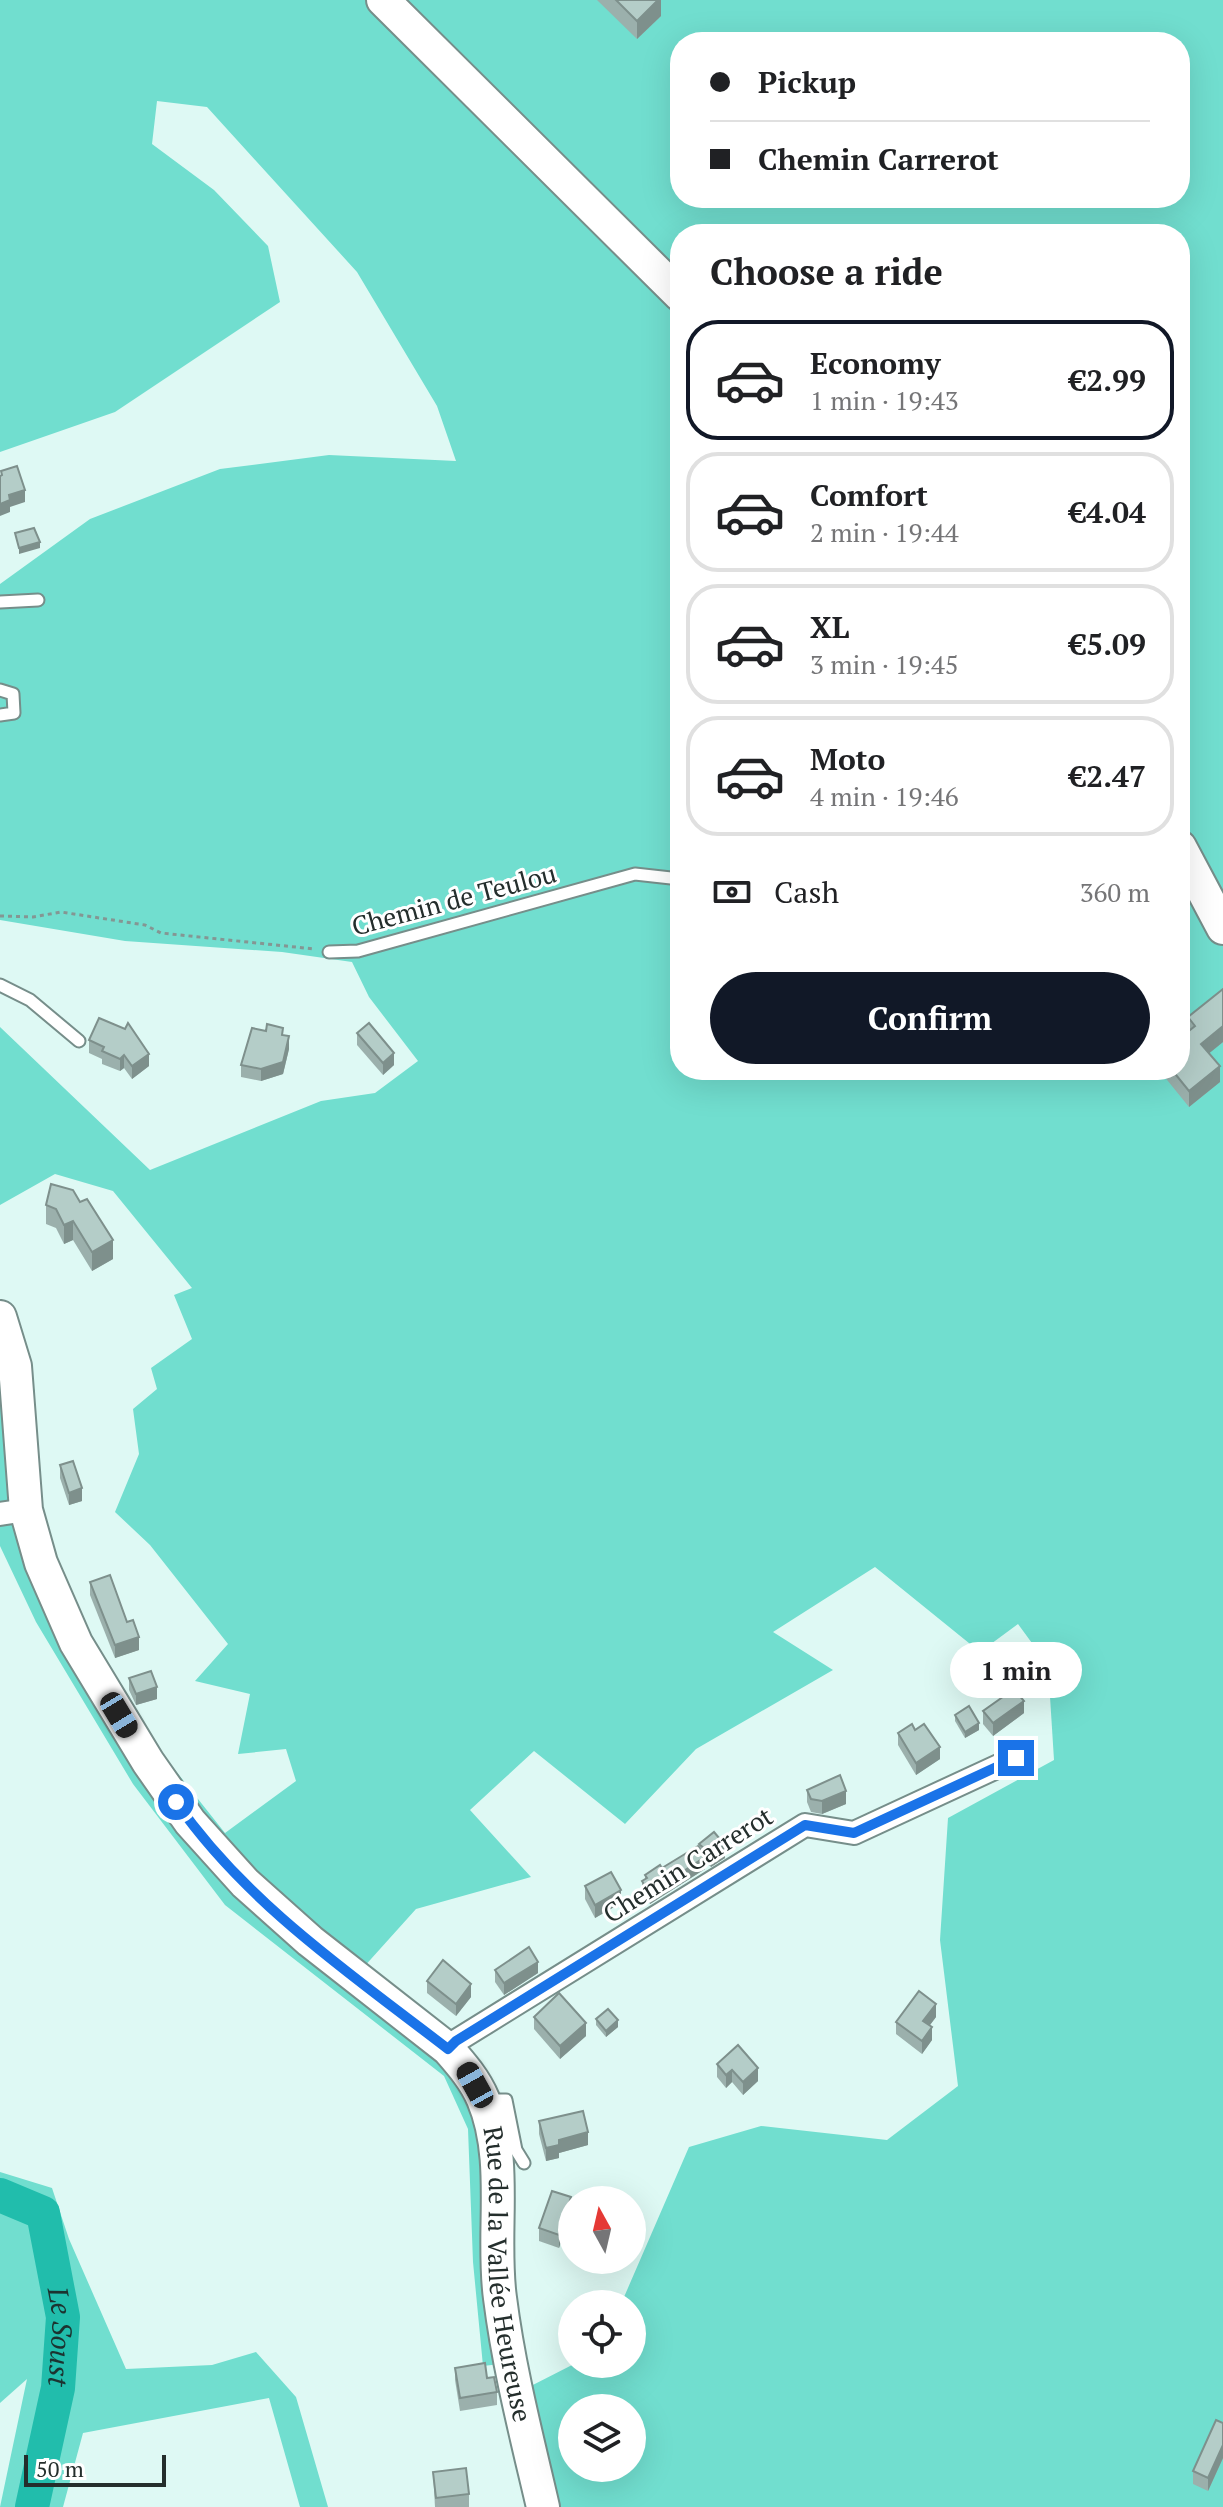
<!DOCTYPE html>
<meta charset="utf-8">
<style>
:root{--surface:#fff;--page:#f6f6f6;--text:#202124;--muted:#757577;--line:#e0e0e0;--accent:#111827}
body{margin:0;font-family:"PT Serif",serif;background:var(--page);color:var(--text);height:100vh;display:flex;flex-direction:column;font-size:30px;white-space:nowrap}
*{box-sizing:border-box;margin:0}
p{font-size:26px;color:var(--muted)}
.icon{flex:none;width:44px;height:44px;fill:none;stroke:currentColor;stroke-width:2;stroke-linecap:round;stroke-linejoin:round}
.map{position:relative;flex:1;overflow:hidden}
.side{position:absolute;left:670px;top:224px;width:520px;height:856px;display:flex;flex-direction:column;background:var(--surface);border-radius:32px;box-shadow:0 8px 32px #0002}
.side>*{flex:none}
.hud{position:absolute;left:670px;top:32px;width:520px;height:176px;border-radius:32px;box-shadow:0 8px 32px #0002;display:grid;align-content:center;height:176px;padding:0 40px;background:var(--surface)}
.needle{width:52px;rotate:352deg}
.tools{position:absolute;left:558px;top:2186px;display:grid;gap:16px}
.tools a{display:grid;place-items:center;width:88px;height:88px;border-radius:50%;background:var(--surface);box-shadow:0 8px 32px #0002;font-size:40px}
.scale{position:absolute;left:24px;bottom:20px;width:142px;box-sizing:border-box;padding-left:8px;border:4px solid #242e2c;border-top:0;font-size:22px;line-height:28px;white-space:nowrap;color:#242e2c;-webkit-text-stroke:6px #fff;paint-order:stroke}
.end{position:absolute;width:36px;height:36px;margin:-18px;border:10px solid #1a73e8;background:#fff;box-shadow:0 0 0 4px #fff}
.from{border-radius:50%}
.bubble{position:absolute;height:56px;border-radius:28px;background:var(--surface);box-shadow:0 8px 32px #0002;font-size:26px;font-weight:700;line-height:56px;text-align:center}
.car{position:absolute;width:24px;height:48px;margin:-24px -12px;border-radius:10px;box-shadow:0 0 6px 2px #0007;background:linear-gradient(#222 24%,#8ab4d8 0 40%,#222 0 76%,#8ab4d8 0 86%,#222 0)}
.hud b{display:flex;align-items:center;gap:28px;height:76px;font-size:30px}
.hud b+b{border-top:2px solid var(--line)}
.hud i{width:20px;height:20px;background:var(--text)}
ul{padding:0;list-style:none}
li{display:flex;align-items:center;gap:24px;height:120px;margin:0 16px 12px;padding:0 24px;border:4px solid var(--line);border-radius:32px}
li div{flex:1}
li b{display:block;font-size:30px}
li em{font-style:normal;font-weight:700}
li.on{border-color:var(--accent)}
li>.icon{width:72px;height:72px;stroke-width:1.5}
h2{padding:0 40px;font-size:36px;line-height:96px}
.pay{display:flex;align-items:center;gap:20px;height:88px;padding:0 40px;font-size:30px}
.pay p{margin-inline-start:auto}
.action{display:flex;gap:16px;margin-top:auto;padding:16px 40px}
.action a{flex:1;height:92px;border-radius:48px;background:var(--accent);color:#fff;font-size:32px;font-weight:700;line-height:92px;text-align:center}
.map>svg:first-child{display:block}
.green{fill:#71decf;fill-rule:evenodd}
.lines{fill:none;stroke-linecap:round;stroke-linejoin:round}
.river{stroke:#21bdac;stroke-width:34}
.lane-casing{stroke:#768e8a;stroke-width:15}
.street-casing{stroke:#768e8a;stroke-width:26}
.secondary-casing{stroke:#768e8a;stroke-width:36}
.path{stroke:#849693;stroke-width:3;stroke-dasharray:4 4;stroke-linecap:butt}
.lane{stroke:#fff;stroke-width:11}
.street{stroke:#fff;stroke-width:22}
.secondary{stroke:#fff;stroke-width:32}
.wall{fill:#9bb0ac}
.shaded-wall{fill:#7e908c}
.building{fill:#b4cdc8;stroke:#7e908c;stroke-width:2}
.route{stroke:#1a73e8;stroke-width:10}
.labels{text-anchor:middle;stroke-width:6;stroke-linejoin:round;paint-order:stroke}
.street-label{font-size:26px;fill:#242e2c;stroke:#fff}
.water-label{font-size:28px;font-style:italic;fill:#1c3330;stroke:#fff}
</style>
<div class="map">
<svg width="1223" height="2507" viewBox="0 0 1223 2507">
<rect width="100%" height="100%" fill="#def9f4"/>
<g class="green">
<path d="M 0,0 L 1223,0 L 1223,2507 L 527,2507 L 500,2364 L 483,2366 L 473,2262 L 468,2129 L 444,2076 L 225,1905 L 133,1784 L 36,1622 L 0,1546 L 0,1371 L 35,1390 L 33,1494 L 70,1609 L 144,1731 L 225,1833 L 296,1781 L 286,1749 L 238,1754 L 250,1694 L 195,1681 L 228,1644 L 150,1545 L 115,1512 L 139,1454 L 133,1409 L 157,1389 L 151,1368 L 192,1339 L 174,1295 L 192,1288 L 113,1191 L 55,1174 L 0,1205 L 0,1027 L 150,1170 L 321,1101 L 375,1093 L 418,1061 L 369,997 L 352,962 L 282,952 L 125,941 L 0,920 L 0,584 L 90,519 L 220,469 L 329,455 L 456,461 L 437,406 L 357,272 L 207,107 L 157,101 L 152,144 L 214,190 L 268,246 L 280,302 L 115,412 L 0,452 ZM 680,42 L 1180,42 L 1180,198 L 680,198 ZM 680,234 L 1180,234 L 1180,1070 L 680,1070 ZM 875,1567 L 980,1652 L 1018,1624 L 1048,1665 L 1054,1760 L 948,1818 L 940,1940 L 958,2086 L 887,2140 L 761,2126 L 689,2147 L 621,2304 L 632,2304 L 632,2364 L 574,2364 L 525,2389 L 509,2311 L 475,2066 L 362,1969 L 416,1909 L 531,1877 L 470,1810 L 534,1751 L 625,1824 L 696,1749 L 833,1670 L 773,1632 ZM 572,2408 L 632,2408 L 632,2468 L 572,2468 Z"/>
<path d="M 0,2172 L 52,2188 L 69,2239 L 126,2369 L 212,2365 L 256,2352 L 296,2397 L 328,2507 L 300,2507 L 269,2398 L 83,2433 L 63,2507 L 0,2507 L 27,2379 L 0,2403 Z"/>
</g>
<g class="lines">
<path class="river" id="s1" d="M 0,2195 L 43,2213 L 63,2317 L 58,2388 L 32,2507"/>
<g class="lane-casing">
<g id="lane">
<path d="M 0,602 L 38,600"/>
<path d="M 0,690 L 13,694 L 14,713 L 0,715"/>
<path d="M 329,952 L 358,951 L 635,874 L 680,879"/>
<path d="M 0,985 L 30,1000 L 79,1041"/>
<path d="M 488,2100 L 506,2100 L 516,2150 L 524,2163"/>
</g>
</g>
<g class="street-casing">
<g id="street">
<path d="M 0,1514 L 26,1510"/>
<path d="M 448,2049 L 456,2041 L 805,1825 L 854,1833 L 1016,1758"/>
</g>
</g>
<g class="secondary-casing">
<g id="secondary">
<path d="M 383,0 L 680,295"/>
<path d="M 1180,847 L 1223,928"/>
<path id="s2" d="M 0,1317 L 15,1366 L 26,1510 L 41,1563 L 76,1643 L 148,1762 L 190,1822 L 245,1883 L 310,1941 L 448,2049 C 462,2065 475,2080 483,2099 C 509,2160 491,2234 500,2298 C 509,2369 527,2438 543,2507"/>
</g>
</g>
<path class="path" d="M 0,916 L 33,917 L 61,912 L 145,925 L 161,933 L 314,949"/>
<use href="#lane" class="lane"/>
<use href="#street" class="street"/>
<use href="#secondary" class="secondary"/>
</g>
<g class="wall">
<path d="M 597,0 L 661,0 L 661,16 L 637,39 Z"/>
<path d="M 1223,989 L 1223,1042 L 1209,1053 L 1220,1082 L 1189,1107 L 1159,1070 L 1180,1070 L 1188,1032 L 1188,1017 Z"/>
<path d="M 266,1031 L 283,1035 L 289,1049 L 283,1074 L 261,1081 L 241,1077 L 241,1065 Z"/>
<path d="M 357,1033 L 394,1065 L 383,1075 L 357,1045 Z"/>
<path d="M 89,1040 L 149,1066 L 132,1079 L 124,1068 L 120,1071 L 102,1064 L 102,1059 L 89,1053 Z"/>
<path d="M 80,1202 L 113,1259 L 92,1271 L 73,1240 L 64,1244 L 56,1228 L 46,1224 L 46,1205 Z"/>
<path d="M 60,1465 L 82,1501 L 69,1505 L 60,1478 Z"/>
<path d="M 90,1582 L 127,1622 L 139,1650 L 115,1658 L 90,1595 Z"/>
<path d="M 129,1678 L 157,1699 L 136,1705 L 129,1690 Z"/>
<path d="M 983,1711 L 1024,1713 L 993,1736 L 983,1724 Z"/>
<path d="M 955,1715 L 979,1730 L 965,1738 L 955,1721 Z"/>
<path d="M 915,1730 L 940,1759 L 916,1775 L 898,1745 L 898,1733 Z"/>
<path d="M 807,1790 L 846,1804 L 822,1814 L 811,1812 L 807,1802 Z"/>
<path d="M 699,1844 L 725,1858 L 711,1867 L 705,1862 L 705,1869 L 650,1904 L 642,1893 L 642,1881 L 645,1879 L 645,1875 L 662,1868 L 699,1848 Z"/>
<path d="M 585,1886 L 621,1903 L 595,1918 L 585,1899 Z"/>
<path d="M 495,1970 L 538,1973 L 504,1995 L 495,1982 Z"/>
<path d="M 427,1981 L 471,1997 L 456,2016 L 427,1993 Z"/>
<path d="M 534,2017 L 586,2036 L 560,2059 L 534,2029 Z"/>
<path d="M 936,2017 L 930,2025 L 932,2040 L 922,2054 L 896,2034 L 896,2022 Z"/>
<path d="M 596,2019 L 618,2027 L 606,2037 L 596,2025 Z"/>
<path d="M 717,2064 L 758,2081 L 743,2095 L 732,2082 L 726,2088 L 717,2077 Z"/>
<path d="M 539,2121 L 588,2145 L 559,2153 L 559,2158 L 546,2161 L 539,2134 Z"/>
<path d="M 571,2210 L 559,2248 L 539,2241 L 539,2228 Z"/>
<path d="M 455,2368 L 497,2392 L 497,2405 L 460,2411 L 455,2380 Z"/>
<path d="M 1223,2423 L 1223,2458 L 1208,2491 L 1193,2484 L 1193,2471 Z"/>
<path d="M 433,2472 L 469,2494 L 469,2507 L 435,2507 Z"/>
</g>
<g class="shaded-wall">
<path d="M 658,0 L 661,0 L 661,16 L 637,39 L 637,21 Z"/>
<path d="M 25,490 L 25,502 L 10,507 L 10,512 L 0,516 L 0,504 L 9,495 Z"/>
<path d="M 40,542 L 40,548 L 19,554 L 19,548 Z"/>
<path d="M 1184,652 L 1184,664 L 1180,669 L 1180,657 Z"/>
<path d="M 1223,1026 L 1223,1042 L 1201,1060 L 1201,1044 Z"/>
<path d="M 289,1036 L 289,1049 L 283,1074 L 261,1081 L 261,1069 Z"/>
<path d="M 394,1053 L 394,1065 L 383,1075 L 383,1063 Z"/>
<path d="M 149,1054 L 149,1066 L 132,1079 L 132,1066 Z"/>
<path d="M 124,1055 L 124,1068 L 120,1071 L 120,1059 Z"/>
<path d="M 1220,1066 L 1220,1082 L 1189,1107 L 1189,1091 Z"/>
<path d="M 73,1221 L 73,1240 L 64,1244 L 64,1225 Z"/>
<path d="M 113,1240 L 113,1259 L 92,1271 L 92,1252 Z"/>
<path d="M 82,1488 L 82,1501 L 69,1505 L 69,1493 Z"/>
<path d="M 139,1637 L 139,1650 L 115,1658 L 115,1645 Z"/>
<path d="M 157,1687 L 157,1699 L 136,1705 L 136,1694 Z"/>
<path d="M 1024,1701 L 1024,1713 L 993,1736 L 993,1723 Z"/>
<path d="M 979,1723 L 979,1730 L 965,1738 L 965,1732 Z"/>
<path d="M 940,1747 L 940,1759 L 916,1775 L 916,1763 Z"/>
<path d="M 846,1791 L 846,1804 L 822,1814 L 822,1801 Z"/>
<path d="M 725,1845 L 725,1858 L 711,1867 L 711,1854 Z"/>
<path d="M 705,1857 L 705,1869 L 650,1904 L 650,1893 Z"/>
<path d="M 621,1890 L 621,1903 L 595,1918 L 595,1905 Z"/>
<path d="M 538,1962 L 538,1973 L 504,1995 L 504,1983 Z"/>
<path d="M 471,1984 L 471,1997 L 456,2016 L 456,2004 Z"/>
<path d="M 936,2004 L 936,2017 L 923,2034 L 923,2021 Z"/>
<path d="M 618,2020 L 618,2027 L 606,2037 L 606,2031 Z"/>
<path d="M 586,2023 L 586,2036 L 560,2059 L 560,2046 Z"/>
<path d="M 932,2027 L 932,2040 L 922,2054 L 922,2041 Z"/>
<path d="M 758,2068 L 758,2081 L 743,2095 L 743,2082 Z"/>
<path d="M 732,2070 L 732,2082 L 726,2088 L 726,2075 Z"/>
<path d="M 588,2132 L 588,2145 L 559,2153 L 559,2158 L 546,2161 L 546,2148 L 559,2140 Z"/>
<path d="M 571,2197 L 571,2210 L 559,2248 L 559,2235 Z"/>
<path d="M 1223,2445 L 1223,2458 L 1208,2491 L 1208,2478 Z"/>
</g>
<g class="building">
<path d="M 616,0 L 658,0 L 637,21 Z"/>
<path d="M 17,466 L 25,490 L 9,495 L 10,500 L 0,504 L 0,476 L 2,475 L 1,471 Z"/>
<path d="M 34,528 L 40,542 L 19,548 L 15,533 Z"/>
<path d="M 1223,989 L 1223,1026 L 1201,1044 L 1220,1066 L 1189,1091 L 1172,1070 L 1180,1070 L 1180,1038 L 1195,1026 L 1188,1017 Z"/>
<path d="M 99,1018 L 125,1029 L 128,1023 L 149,1054 L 132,1066 L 124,1055 L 120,1059 L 102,1051 L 104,1047 L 89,1040 Z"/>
<path d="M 369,1023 L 394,1053 L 383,1063 L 357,1033 Z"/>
<path d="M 267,1024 L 283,1028 L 282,1035 L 289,1036 L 283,1062 L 261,1069 L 241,1065 L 252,1028 L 266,1031 Z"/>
<path d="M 51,1184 L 73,1190 L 80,1202 L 87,1199 L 113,1240 L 92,1252 L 73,1221 L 64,1225 L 56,1209 L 46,1205 Z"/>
<path d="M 73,1461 L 82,1488 L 69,1493 L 60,1465 Z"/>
<path d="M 110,1575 L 127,1622 L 133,1620 L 139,1637 L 115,1645 L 90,1582 Z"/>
<path d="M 151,1671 L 157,1687 L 136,1694 L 129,1678 Z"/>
<path d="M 1014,1689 L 1024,1701 L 993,1723 L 983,1711 Z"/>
<path d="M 969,1706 L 979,1723 L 965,1732 L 955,1715 Z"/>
<path d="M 912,1724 L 915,1730 L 924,1724 L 940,1747 L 916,1763 L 898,1733 Z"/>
<path d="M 840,1775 L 846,1791 L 822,1801 L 811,1799 L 807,1790 Z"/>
<path d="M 714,1832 L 725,1845 L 711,1854 L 699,1844 Z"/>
<path d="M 698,1846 L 705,1857 L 650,1893 L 642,1881 L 647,1878 L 645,1875 L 660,1865 L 662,1868 Z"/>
<path d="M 611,1872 L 621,1890 L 595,1905 L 585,1886 Z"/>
<path d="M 529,1947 L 538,1962 L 504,1983 L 495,1970 Z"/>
<path d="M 443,1960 L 471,1984 L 456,2004 L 427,1981 Z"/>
<path d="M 919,1991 L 936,2004 L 923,2021 L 932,2027 L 922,2041 L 896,2022 Z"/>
<path d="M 559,1993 L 586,2023 L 560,2046 L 534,2017 Z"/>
<path d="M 608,2009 L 618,2020 L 606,2031 L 596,2019 Z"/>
<path d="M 738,2045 L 758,2068 L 743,2082 L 732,2070 L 726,2075 L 717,2064 Z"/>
<path d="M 583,2111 L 588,2132 L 559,2140 L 559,2145 L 546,2148 L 539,2121 Z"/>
<path d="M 552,2191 L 571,2197 L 559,2235 L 539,2228 Z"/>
<path d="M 485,2363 L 487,2378 L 494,2377 L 497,2392 L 460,2398 L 455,2368 Z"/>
<path d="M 1216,2420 L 1223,2423 L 1223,2445 L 1208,2478 L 1193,2471 Z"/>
<path d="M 466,2468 L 469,2494 L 436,2498 L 433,2472 Z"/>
</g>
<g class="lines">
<path class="route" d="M 176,1802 C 246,1903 352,1975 448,2049 L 456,2041 L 805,1825 L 854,1833 L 1016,1758"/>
</g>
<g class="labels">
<g class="street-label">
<text transform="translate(454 900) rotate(-15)" y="9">Chemin de Teulou</text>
<text transform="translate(688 1865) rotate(-32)" y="9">Chemin Carrerot</text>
<text dy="9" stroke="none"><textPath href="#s2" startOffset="1134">Rue de la Vallée Heureuse</textPath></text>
</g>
<g class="water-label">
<text dy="10" stroke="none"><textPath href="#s1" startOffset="172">Le Soust</textPath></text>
</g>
</g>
</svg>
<div class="tools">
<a><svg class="needle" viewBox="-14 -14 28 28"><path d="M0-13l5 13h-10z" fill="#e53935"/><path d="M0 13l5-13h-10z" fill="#757577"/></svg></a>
<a><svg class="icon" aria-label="locate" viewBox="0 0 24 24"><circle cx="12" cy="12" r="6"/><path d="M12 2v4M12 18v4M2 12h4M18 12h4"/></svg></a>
<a><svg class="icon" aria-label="layers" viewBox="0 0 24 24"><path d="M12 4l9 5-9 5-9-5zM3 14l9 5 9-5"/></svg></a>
</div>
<div class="scale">50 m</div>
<i class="end from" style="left:176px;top:1802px"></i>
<i class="end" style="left:1016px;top:1758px"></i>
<div class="bubble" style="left:950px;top:1642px;width:132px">1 min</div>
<i class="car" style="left:119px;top:1715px;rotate:149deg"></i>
<i class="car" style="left:475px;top:2085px;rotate:331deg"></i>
<div class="hud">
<b><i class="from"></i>Pickup</b>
<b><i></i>Chemin Carrerot</b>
</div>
<section class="side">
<h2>Choose a ride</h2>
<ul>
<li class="on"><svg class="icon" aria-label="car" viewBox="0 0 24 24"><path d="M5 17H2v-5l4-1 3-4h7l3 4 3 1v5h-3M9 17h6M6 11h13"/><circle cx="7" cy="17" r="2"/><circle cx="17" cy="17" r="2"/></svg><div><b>Economy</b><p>1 min · 19:43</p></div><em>€2.99</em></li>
<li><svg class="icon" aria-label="car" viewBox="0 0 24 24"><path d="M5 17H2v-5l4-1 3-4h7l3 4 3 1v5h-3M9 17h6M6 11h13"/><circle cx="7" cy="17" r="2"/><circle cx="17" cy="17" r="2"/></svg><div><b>Comfort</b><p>2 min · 19:44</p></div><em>€4.04</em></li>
<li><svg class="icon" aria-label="car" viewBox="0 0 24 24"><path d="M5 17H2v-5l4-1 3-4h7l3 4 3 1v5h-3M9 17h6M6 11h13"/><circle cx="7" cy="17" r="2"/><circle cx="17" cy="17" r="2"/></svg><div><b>XL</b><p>3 min · 19:45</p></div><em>€5.09</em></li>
<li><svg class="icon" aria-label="car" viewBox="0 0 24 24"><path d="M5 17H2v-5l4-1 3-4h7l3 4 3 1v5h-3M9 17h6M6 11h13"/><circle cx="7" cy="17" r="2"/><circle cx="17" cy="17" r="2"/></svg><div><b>Moto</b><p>4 min · 19:46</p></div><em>€2.47</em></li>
</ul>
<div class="pay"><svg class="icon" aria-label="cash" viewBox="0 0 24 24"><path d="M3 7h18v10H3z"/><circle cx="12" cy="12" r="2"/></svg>Cash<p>360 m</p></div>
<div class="action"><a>Confirm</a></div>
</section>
</div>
